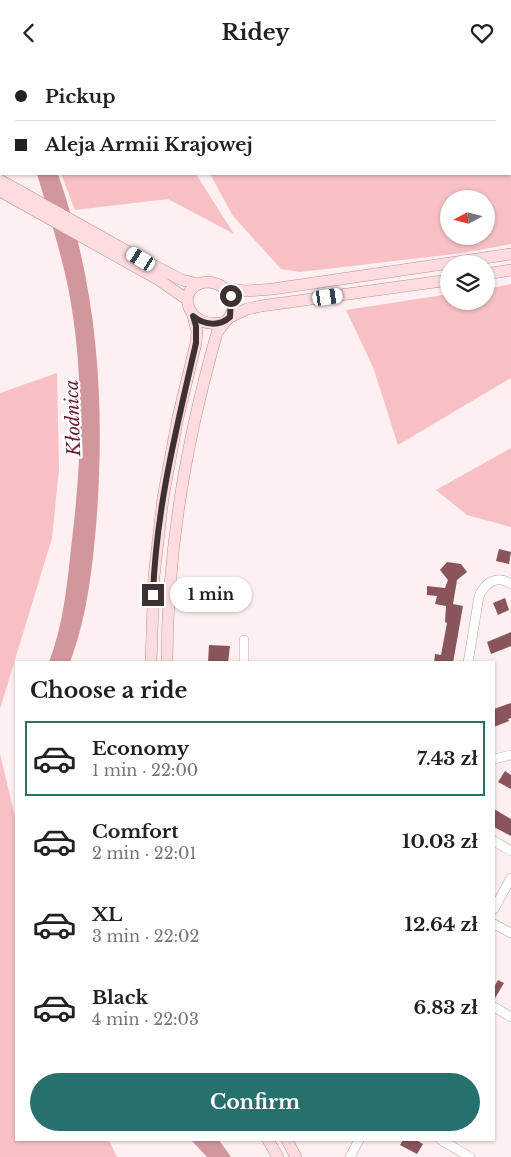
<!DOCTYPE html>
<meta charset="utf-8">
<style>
:root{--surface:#fff;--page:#f6f6f6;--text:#202124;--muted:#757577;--line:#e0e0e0;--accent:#26716e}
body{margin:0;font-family:"Libre Baskerville",serif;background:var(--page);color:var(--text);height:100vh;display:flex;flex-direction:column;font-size:19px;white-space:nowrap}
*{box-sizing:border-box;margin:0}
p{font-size:16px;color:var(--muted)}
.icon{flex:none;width:28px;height:28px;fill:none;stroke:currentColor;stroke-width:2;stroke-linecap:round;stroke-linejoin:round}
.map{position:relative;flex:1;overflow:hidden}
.panel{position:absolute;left:15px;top:596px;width:480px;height:480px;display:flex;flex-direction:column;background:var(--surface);border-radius:0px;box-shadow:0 1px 4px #0004}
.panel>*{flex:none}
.hud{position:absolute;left:0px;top:0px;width:511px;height:110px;box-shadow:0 1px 4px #0004;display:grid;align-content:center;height:110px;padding:0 15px;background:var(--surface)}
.needle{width:32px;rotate:263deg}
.buttons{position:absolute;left:440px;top:125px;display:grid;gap:10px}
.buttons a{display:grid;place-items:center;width:55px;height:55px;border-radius:50%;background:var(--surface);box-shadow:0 1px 4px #0004;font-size:25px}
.end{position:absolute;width:22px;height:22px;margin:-11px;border:6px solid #3e3132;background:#fff;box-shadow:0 0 0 2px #fff}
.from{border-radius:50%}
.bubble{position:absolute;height:35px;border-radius:18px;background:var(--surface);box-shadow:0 1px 4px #0004;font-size:16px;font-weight:700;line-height:35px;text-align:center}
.car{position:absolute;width:15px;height:30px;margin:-15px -8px;border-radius:6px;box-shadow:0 0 4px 1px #0007;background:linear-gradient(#fff 24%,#345 0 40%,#fff 0 76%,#345 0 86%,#fff 0)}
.hud b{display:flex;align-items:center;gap:18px;height:48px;font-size:19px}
.hud b+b{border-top:1px solid var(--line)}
.hud i{width:12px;height:12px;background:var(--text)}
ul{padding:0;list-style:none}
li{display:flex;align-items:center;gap:15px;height:75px;margin:0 10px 8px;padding:0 5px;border:2px solid transparent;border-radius:0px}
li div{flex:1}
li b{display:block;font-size:19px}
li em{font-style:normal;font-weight:700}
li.selected{border-color:var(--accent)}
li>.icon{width:45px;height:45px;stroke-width:1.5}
h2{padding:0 15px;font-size:22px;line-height:60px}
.cta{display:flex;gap:10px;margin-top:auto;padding:10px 15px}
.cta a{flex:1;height:58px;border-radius:30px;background:var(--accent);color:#fff;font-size:20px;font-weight:700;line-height:58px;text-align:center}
header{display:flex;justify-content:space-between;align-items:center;height:65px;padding:0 15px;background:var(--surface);font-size:22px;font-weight:700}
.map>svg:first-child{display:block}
.green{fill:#f6c0c5;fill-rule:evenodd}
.water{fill:#d1979d}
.building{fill:#89555b}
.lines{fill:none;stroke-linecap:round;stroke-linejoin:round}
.minor-casing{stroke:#c1a0a3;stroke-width:10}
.major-casing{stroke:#ba9195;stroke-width:12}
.minor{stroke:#fff;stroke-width:9}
.major{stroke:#fddcdf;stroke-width:11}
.route{stroke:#3e3132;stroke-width:6}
.labels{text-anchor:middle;stroke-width:5;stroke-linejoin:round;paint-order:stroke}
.water-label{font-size:18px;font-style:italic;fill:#651f2d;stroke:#fff}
</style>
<header><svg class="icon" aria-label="back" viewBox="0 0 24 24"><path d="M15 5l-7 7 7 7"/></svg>Ridey<svg class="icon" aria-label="heart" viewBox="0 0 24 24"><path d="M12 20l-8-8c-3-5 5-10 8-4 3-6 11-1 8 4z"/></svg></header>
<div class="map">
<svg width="511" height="1092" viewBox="0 0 511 1092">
<rect width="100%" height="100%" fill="#fef0f1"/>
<g class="green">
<path d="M 19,0 L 94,0 L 95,1 L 19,1 Z"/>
<path d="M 177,0 L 511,0 L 511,179 L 463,188 L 300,207 L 281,204 L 233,151 L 210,109 L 510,109 L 510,1 ZM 449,134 L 486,134 L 486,171 L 449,171 Z"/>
<path d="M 61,109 L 196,109 L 234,169 L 168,134 L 75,145 Z"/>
<path d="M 511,219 L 511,313 L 398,380 L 373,302 L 346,245 L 449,229 L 449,236 L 486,236 L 486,224 Z"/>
<path d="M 57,308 L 59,404 L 52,473 L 0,644 L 0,328 Z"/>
<path d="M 511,383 L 511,462 L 467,450 L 436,425 Z"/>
<path d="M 0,689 L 16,756 L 16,1075 L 109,1075 L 117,1092 L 0,1092 Z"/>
</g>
<g class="water">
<path d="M 37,109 L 58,109 C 97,221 105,331 97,449 C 93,498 88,550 70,597 L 49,597 C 63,561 67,521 71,483 C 82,396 85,308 68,222 C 60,184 48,146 37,109 Z"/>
<path d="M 191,1075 L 219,1075 L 231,1092 L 207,1092 Z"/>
</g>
<g class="building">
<path d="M 499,484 L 511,487 L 509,499 L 496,496 Z"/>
<path d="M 447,497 L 461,499 L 467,507 L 457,515 L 453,539 L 463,541 L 453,598 L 434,598 L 435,589 L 441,590 L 447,558 L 445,557 L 446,541 L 435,539 L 437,531 L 427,530 L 427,521 L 445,523 L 448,515 L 440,505 Z"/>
<path d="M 505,533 L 509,545 L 498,550 L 493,538 Z"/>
<path d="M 511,567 L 511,581 L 491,589 L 487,577 Z"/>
<path d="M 209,580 L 230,581 L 228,598 L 208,598 Z"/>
<path d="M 511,638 L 511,653 L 508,654 L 509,656 L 494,662 L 494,644 Z"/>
<path d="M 505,706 L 511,710 L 511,724 L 498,717 Z"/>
<path d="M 494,744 L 511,754 L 511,771 L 494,762 Z"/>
<path d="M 498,915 L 504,918 L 494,935 L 494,922 Z"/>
<path d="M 403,1075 L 416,1075 L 423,1079 L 417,1089 L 400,1080 Z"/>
</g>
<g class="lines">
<g class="minor-casing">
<g id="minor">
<path d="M 244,598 L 244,575"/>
<path d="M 468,598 L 479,531 C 485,518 497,509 511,519"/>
<path d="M 494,694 L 511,690"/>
<path d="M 494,776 L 511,786"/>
<path d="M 494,844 L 511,813"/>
<path d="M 494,859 L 511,868"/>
<path d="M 494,942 L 511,952"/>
<path d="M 441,1075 L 470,1092"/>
<path d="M 350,1092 L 359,1075"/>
</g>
</g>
<g class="major-casing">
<g id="major">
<path d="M 0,115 L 141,194 L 182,215 L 198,219"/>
<path d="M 0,126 L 159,215 L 188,235"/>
<path d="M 486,209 L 511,205"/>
<path d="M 206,217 C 229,217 243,241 225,257 C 186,267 174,221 206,217 Z"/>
<path d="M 228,224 L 246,226 L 273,224 L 511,189"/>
<path d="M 230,252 L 247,244 L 261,241 L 449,215"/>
<path d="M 151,598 L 154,511 L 163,433 L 178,352 L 196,278 L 197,266 L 193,251"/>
<path d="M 167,598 C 167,485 186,376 217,268 L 225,257"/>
<path d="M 268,1075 L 278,1092"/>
<path d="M 287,1075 L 296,1092"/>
</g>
</g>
<use href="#minor" class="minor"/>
<use href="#major" class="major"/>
</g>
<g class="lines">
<path class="route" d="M 153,530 C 156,443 177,361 196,278 L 196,261 L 193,251 C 204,260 219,262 230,252 L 231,231"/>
</g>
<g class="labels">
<g class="water-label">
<text transform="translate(73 353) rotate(-92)" y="6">Kłodnica</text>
</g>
</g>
</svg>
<div class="buttons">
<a><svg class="needle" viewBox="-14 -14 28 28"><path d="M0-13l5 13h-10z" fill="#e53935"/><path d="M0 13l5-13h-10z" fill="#757577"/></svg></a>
<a><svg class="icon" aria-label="layers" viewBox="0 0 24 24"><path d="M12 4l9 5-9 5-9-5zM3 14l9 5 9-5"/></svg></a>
</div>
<i class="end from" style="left:231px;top:231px"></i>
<i class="end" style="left:153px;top:530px"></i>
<div class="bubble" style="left:170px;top:512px;width:82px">1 min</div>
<i class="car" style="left:141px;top:194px;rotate:301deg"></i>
<i class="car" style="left:328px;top:232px;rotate:82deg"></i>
<div class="hud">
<b><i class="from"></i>Pickup</b>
<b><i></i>Aleja Armii Krajowej</b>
</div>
<section class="panel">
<h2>Choose a ride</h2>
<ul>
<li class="selected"><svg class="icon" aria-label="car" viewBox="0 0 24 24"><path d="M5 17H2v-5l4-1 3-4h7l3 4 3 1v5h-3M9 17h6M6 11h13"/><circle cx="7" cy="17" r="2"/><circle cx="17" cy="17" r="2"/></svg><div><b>Economy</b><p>1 min · 22:00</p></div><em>7.43 zł</em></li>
<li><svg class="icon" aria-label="car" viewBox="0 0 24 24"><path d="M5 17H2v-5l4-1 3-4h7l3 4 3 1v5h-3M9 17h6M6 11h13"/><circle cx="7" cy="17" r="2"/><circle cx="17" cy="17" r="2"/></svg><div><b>Comfort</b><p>2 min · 22:01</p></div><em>10.03 zł</em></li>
<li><svg class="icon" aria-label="car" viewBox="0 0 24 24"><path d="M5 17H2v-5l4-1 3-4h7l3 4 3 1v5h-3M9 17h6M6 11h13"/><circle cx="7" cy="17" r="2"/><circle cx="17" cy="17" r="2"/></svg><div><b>XL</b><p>3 min · 22:02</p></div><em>12.64 zł</em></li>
<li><svg class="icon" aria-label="car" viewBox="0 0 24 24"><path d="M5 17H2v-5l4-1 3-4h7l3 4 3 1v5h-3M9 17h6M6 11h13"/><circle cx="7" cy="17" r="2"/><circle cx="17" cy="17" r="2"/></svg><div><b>Black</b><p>4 min · 22:03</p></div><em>6.83 zł</em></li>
</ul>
<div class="cta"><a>Confirm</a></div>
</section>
</div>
